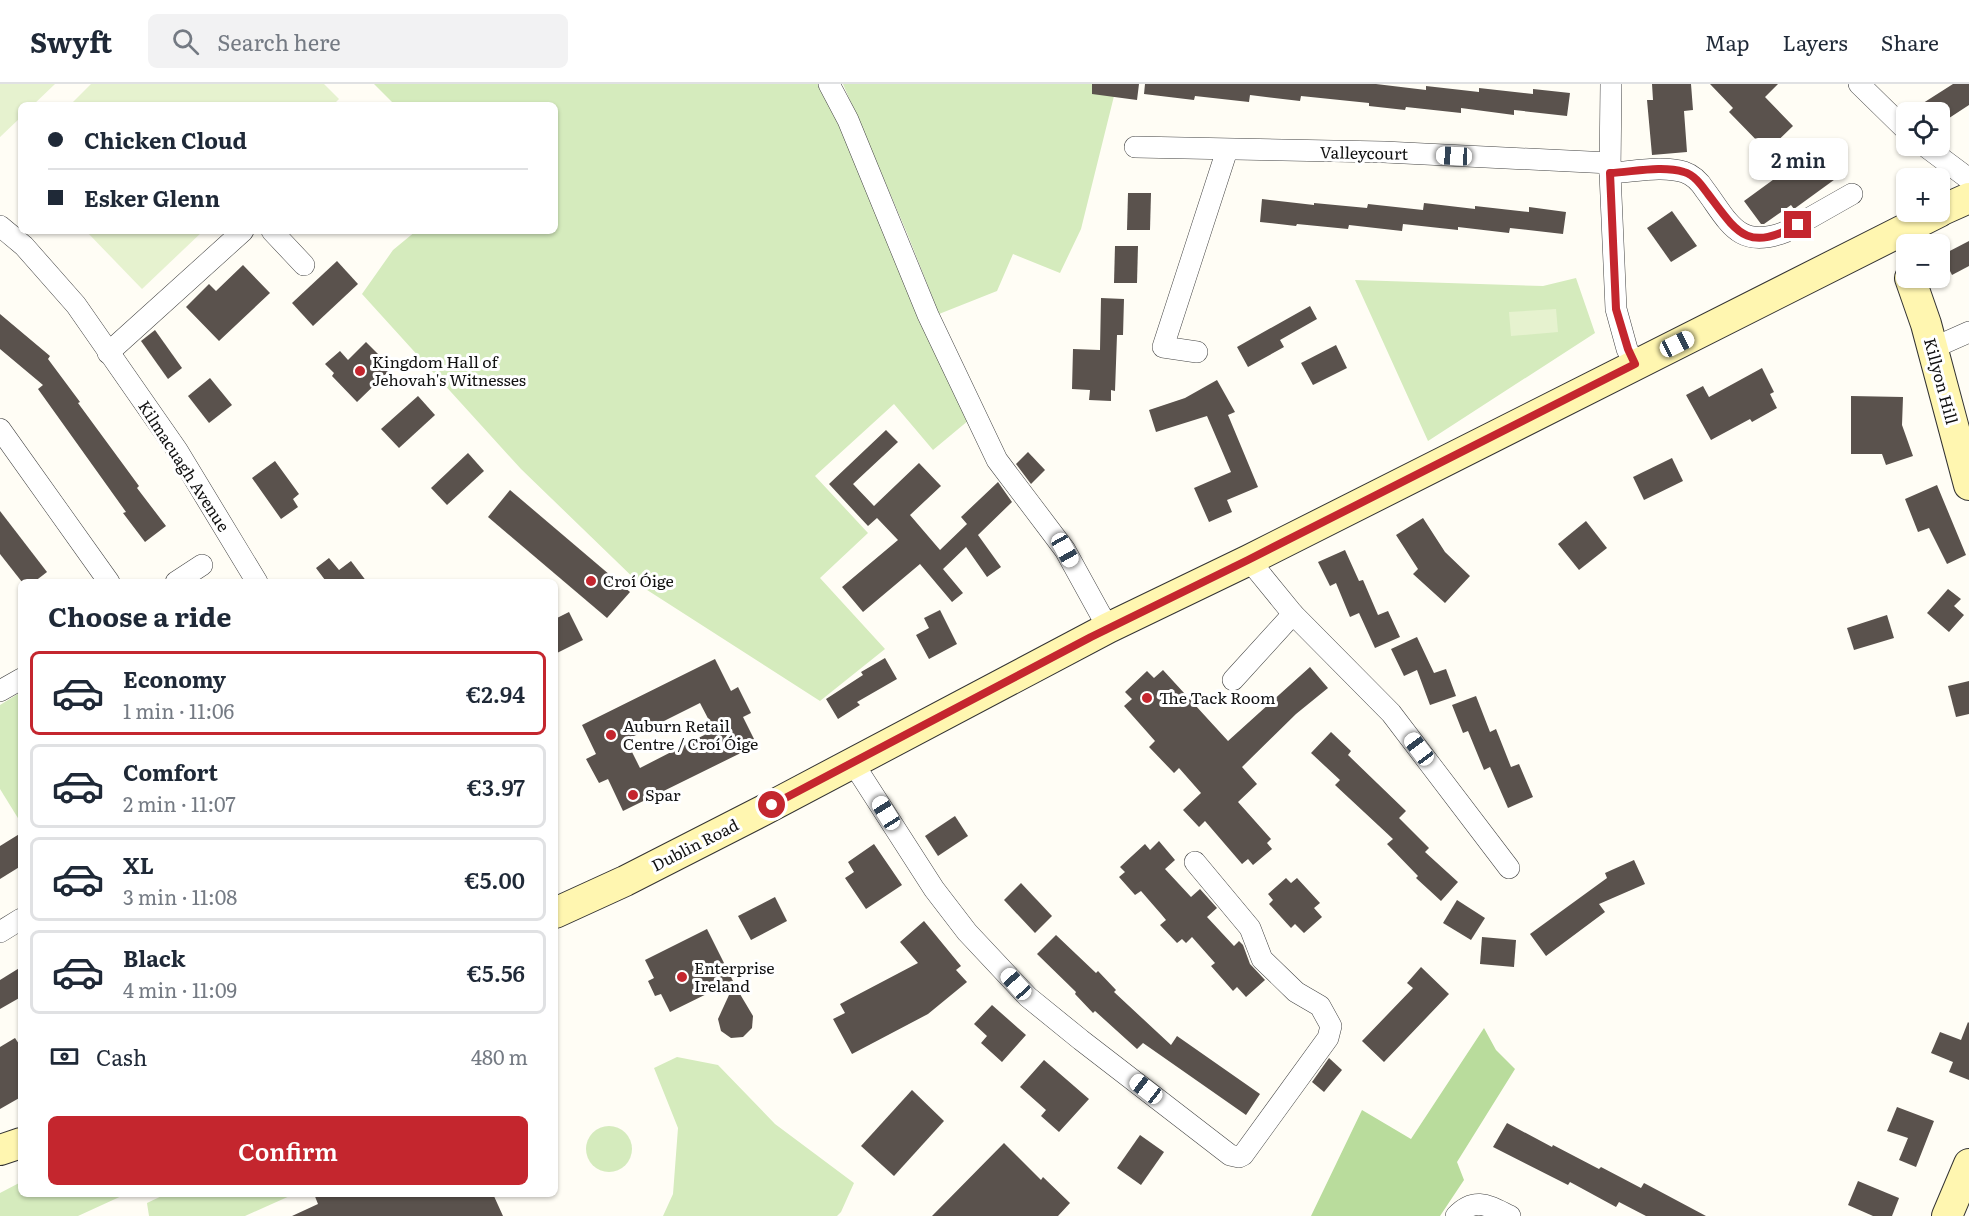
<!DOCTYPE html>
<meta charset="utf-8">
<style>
:root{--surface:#fff;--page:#f2f2f3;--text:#1f2937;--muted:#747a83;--line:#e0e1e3;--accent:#c4262e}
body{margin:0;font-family:Literata,serif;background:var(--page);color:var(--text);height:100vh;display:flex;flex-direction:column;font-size:22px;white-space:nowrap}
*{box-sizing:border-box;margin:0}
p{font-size:20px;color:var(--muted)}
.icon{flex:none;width:33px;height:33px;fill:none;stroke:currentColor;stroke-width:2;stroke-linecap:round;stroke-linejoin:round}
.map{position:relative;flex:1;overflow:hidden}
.side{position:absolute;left:18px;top:495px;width:540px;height:618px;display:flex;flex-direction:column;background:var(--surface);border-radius:9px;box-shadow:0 2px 4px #0004}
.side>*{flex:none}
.banner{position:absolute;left:18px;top:18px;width:540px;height:132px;border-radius:9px;box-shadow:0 2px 4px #0004;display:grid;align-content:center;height:132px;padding:0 30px;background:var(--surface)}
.fabs{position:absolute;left:1896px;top:18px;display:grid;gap:12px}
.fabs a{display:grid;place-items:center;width:54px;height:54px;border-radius:9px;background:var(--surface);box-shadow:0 2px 4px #0004;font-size:30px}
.end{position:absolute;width:27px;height:27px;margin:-14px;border:8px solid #c4262e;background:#fff;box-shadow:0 0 0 3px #fff}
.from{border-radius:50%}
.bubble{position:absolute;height:42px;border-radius:9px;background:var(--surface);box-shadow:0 2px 4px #0004;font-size:20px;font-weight:600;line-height:42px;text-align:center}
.car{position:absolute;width:18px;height:36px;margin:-18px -9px;border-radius:8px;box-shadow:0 0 4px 2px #0007;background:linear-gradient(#fff 24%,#345 0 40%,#fff 0 76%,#345 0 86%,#fff 0)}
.banner b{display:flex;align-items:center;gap:21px;height:57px;font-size:22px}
.banner b+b{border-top:2px solid var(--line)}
.banner i{width:15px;height:15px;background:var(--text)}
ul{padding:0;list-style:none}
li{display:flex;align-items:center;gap:18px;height:84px;margin:0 12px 9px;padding:0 18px;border:3px solid var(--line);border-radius:9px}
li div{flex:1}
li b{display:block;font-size:22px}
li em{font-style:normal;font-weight:600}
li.current{border-color:var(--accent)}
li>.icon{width:54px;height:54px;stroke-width:1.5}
h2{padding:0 30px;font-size:27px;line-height:72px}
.pay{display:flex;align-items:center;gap:15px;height:66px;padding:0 30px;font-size:22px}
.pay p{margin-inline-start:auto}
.button{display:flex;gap:12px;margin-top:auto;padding:12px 30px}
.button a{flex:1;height:69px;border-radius:9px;background:var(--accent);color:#fff;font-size:24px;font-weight:600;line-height:69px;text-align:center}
header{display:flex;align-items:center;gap:36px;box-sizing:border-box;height:84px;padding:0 30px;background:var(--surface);border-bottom:2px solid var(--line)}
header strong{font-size:28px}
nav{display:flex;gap:33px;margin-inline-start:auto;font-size:21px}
.search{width:420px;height:54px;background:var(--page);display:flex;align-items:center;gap:15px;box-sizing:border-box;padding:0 21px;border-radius:9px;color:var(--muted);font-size:22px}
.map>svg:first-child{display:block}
.green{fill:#d5ebbd}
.forest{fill:#b9dc9c}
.pitch{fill:#e6f2cf}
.building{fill:#5a524d;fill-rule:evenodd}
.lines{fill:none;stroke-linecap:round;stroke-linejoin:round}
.street-casing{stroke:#444;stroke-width:22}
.secondary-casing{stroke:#333;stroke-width:32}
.street{stroke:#fff;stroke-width:21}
.secondary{stroke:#fff6b0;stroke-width:30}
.route{stroke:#c4262e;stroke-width:8}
.poi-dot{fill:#c4262e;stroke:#fff;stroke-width:2}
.labels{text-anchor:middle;stroke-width:6;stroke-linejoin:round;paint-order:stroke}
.street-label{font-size:16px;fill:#111;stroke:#fff}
.poi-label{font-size:16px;fill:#111;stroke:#fff;text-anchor:start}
</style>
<header>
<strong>Swyft</strong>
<div class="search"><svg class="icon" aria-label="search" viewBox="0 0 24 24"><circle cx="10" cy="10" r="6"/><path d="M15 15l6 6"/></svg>Search here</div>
<nav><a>Map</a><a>Layers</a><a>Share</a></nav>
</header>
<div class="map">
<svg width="1969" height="1132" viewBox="0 0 1969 1132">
<rect width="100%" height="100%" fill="#fffdf5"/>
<g class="green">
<path d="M 374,0 L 819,0 L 848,50 L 969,336 L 933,366 L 894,320 L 815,392 L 868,449 L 820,494 L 885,565 L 820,617 L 644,504 L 521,385 L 362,210 L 393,166 L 416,147 L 555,147 L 555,21 L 395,21 Z"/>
<path d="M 843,0 L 1117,0 L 1081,145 L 1060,189 L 1013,170 L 997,207 L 939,230 L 907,149 Z"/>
<path d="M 1576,194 L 1595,249 L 1428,357 L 1355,196 L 1543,202 Z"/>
<path d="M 21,608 L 21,739 L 0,705 L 0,621 Z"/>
<path d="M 677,973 L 718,981 L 775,1040 L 854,1099 L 841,1128 L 837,1132 L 663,1132 L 673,1110 L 678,1044 L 654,984 Z"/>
<circle cx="609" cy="1065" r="23"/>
<path d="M 21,1098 L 21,1110 L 126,1110 L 78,1132 L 0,1132 L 0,1109 Z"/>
<path d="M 166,1110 L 292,1110 L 292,1111 L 245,1132 L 149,1132 L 147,1119 Z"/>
</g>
<path class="forest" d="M 1484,944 L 1496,966 L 1515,985 L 1457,1078 L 1464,1096 L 1440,1132 L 1311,1132 L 1362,1026 L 1411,1055 Z"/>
<g class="pitch">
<path d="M 0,0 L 55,0 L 33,21 L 21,21 L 21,33 L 0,53 Z"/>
<path d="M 91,0 L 324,0 L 339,15 L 333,21 L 70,21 Z"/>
<path d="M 86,147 L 203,147 L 142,205 Z"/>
<path d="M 1556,225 L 1558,248 L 1511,252 L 1509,228 Z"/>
</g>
<g class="building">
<path d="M 1092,0 L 1139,0 L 1137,16 L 1092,10 Z"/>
<path d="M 1145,0 L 1376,0 L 1426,6 L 1426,2 L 1479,8 L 1479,4 L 1533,10 L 1533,5 L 1570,9 L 1567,32 L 1514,26 L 1514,31 L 1461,24 L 1461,29 L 1406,23 L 1405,26 L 1369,22 L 1369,19 L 1301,12 L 1300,17 L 1250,11 L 1249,18 L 1195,12 L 1194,16 L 1144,10 Z"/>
<path d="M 1652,0 L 1691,0 L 1693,26 L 1684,27 L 1687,68 L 1652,71 L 1647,16 L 1653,16 Z"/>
<path d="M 1710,0 L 1778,0 L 1765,13 L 1793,42 L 1767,67 L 1729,28 L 1733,24 Z"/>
<path d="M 1953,0 L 1969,0 L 1969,21 L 1940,40 L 1940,28 L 1909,28 Z"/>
<path d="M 1817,64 L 1838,93 L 1794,125 L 1791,121 L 1764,140 L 1761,140 L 1744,117 Z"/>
<path d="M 1128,109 L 1151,109 L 1150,146 L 1127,146 Z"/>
<path d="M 1262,115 L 1314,121 L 1314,119 L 1367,124 L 1368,120 L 1423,126 L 1424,119 L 1475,125 L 1475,122 L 1529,128 L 1529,123 L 1566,128 L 1563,150 L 1510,144 L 1509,149 L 1458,143 L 1458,146 L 1403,140 L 1402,147 L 1349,141 L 1348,145 L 1297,140 L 1296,142 L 1260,138 Z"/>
<path d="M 1672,127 L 1697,162 L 1671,178 L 1647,144 Z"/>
<path d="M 1969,157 L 1969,182 L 1952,191 L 1942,171 Z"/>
<path d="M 1115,162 L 1138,162 L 1137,199 L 1114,199 Z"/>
<path d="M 337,177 L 358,200 L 313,242 L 292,219 Z"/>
<path d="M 243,181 L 270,209 L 219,257 L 186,223 L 209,200 L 216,207 Z"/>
<path d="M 1101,214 L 1124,215 L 1123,251 L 1117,251 L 1115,307 L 1111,306 L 1111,317 L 1089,316 L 1090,306 L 1072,305 L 1073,265 L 1100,266 Z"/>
<path d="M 1310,222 L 1317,235 L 1280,256 L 1284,263 L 1248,283 L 1237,263 Z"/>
<path d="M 0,230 L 50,272 L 48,275 L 80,318 L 78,319 L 139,402 L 137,404 L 166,442 L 145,458 L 123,429 L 126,428 L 38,305 L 43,301 L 0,265 Z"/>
<path d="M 155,246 L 182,284 L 168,295 L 141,257 Z"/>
<path d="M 366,258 L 392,284 L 357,318 L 332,292 L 334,289 L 325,280 L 340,267 L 348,276 Z"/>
<path d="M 1336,261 L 1347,284 L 1313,301 L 1301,279 Z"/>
<path d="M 1762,284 L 1774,308 L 1770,310 L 1777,324 L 1752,338 L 1750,335 L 1711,356 L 1686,311 L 1703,302 L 1709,313 Z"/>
<path d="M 210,294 L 232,321 L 209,339 L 188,312 Z"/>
<path d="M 1217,296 L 1235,328 L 1228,331 L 1258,403 L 1227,416 L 1232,428 L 1209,438 L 1194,404 L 1231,388 L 1207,332 L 1156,348 L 1149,326 L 1185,314 Z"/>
<path d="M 418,312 L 435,331 L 399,364 L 381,345 Z"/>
<path d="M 1851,312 L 1903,313 L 1902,341 L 1913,372 L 1886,381 L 1882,370 L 1851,370 Z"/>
<path d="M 886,346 L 898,358 L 853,400 L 874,422 L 919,379 L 941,402 L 910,431 L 940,466 L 967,440 L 961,433 L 998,398 L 1012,418 L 978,451 L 1001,483 L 987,493 L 966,463 L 943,485 L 963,509 L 952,518 L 920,480 L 863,528 L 842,503 L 898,456 L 877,434 L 868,442 L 829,400 Z"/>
<path d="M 1028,368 L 1045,386 L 1031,400 L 1016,380 Z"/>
<path d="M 468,369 L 484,387 L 447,421 L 431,404 Z"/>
<path d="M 1672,374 L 1683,397 L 1644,416 L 1633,393 Z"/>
<path d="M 275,377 L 299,410 L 293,415 L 298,423 L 281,435 L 252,394 Z"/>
<path d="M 1937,401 L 1966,471 L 1947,480 L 1929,444 L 1918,448 L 1905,415 Z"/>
<path d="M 510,406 L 630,508 L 607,534 L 488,433 Z"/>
<path d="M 0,427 L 47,488 L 34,498 L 22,498 L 0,470 Z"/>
<path d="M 1423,434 L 1445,468 L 1470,492 L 1445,519 L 1413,490 L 1418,485 L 1396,451 Z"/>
<path d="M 1586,437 L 1607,464 L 1579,486 L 1558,460 Z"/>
<path d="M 1345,466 L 1359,497 L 1363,496 L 1378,531 L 1388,527 L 1400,553 L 1375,564 L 1359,529 L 1350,533 L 1336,499 L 1330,502 L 1318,478 Z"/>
<path d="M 329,474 L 339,486 L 351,477 L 367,498 L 323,498 L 325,496 L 316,484 Z"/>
<path d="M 1948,505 L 1961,515 L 1954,522 L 1964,531 L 1949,548 L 1927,529 Z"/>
<path d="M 940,526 L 957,560 L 929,575 L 916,551 L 929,544 L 924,534 Z"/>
<path d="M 569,528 L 583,556 L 555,570 L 555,535 Z"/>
<path d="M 1887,531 L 1894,554 L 1854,566 L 1847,544 Z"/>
<path d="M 1417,553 L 1434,589 L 1446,585 L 1456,612 L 1430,621 L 1417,586 L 1404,592 L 1391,565 Z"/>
<path d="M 885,574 L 897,595 L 857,618 L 860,621 L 838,635 L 826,615 L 863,591 L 861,588 Z"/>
<path d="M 715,575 L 731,607 L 738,603 L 751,629 L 743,633 L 757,661 L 623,727 L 608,695 L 599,699 L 586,675 L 596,670 L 582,641 ZM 700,619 L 714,646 L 640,684 L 626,656 Z"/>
<path d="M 1310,583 L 1328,604 L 1296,630 L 1242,683 L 1257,700 L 1238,718 L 1271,755 L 1267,759 L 1272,765 L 1253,781 L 1248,775 L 1242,780 L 1205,737 L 1199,743 L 1183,726 L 1201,709 L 1179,684 L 1174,689 L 1149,663 L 1155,657 L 1124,622 L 1132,615 L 1125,608 L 1147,587 L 1154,594 L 1163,586 L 1228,657 Z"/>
<path d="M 1969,597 L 1969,630 L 1956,633 L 1948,602 Z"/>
<path d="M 1476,612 L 1490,648 L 1496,645 L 1511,683 L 1519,680 L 1533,713 L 1508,724 L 1490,683 L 1484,686 L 1468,647 L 1463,649 L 1452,621 Z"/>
<path d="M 1331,648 L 1351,667 L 1348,671 L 1406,727 L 1399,734 L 1429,764 L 1425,768 L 1458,798 L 1441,817 L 1416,794 L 1418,792 L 1387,760 L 1393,755 L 1335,701 L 1340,696 L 1311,669 Z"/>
<path d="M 955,732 L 968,752 L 938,772 L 925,752 Z"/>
<path d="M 21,749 L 21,782 L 0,795 L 0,762 Z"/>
<path d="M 1159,757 L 1175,776 L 1165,785 L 1191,813 L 1200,805 L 1217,824 L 1207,833 L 1234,862 L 1239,857 L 1243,861 L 1250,880 L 1265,896 L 1246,913 L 1237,903 L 1233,907 L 1211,882 L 1215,879 L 1192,853 L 1186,859 L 1182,855 L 1177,859 L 1160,841 L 1166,836 L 1161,830 L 1141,807 L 1135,811 L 1119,793 L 1125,788 L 1120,783 L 1145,760 L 1150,766 Z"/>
<path d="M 874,760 L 902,801 L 866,825 L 845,794 L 854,788 L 848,778 Z"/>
<path d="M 1634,776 L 1645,800 L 1599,820 L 1605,828 L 1546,872 L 1530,850 L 1607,794 L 1605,789 Z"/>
<path d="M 1286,794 L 1291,799 L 1297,794 L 1320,819 L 1314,824 L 1322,833 L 1304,849 L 1295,840 L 1291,844 L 1269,820 L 1273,816 L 1268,810 Z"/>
<path d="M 1021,799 L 1052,832 L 1035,849 L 1004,816 Z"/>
<path d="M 775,813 L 787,837 L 751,856 L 738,832 Z"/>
<path d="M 1457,816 L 1485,834 L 1471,856 L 1443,839 Z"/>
<path d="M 924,837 L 961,882 L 956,886 L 967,898 L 928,930 L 852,970 L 833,935 L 845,929 L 840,920 L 918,879 L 900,858 Z"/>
<path d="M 707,845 L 733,897 L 670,928 L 661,910 L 655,912 L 648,897 L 654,894 L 645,876 Z"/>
<path d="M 1056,851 L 1096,889 L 1098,887 L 1116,906 L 1114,908 L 1171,961 L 1177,952 L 1260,1010 L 1246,1031 L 1143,959 L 1137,965 L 1095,927 L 1093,929 L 1075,910 L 1076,908 L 1037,870 Z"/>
<path d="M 1482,853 L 1516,856 L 1514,883 L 1480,880 Z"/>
<path d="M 21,883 L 21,913 L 0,925 L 0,896 Z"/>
<path d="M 1421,883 L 1449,910 L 1384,978 L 1362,957 L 1413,904 L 1407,899 Z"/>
<path d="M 734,900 L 753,932 L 752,944 L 743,953 L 731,954 L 721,947 L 718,935 Z"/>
<path d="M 992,921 L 1026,951 L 1002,978 L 981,959 L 987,952 L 974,940 Z"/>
<path d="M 1968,938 L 1969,939 L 1969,996 L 1949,988 L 1953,978 L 1931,969 L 1940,948 L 1961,956 Z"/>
<path d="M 15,954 L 21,963 L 21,1013 L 0,1025 L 0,963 Z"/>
<path d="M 1329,974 L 1342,986 L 1324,1008 L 1312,998 Z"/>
<path d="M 1044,976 L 1089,1015 L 1059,1048 L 1041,1032 L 1046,1026 L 1020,1003 Z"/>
<path d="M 912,1006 L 944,1037 L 894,1092 L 861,1062 Z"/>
<path d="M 1897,1023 L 1934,1037 L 1916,1083 L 1899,1076 L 1908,1054 L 1887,1047 Z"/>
<path d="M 1507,1039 L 1552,1063 L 1553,1061 L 1599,1085 L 1601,1083 L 1641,1104 L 1644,1099 L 1706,1132 L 1646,1132 L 1619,1118 L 1616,1123 L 1570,1098 L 1568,1101 L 1493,1063 Z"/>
<path d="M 1140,1051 L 1164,1068 L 1141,1101 L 1117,1084 Z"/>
<path d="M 1004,1059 L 1041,1096 L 1043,1093 L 1070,1119 L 1058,1132 L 932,1132 Z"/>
<path d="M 1858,1097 L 1899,1114 L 1892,1132 L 1873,1132 L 1848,1121 Z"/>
<path d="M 314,1110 L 493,1110 L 503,1132 L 292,1132 L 318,1120 Z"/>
</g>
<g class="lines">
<g class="street-casing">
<g id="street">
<path d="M 829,0 L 848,36 L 928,231 L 997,376 L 1065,466 L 1108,544"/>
<path d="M 1611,0 L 1610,89 L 1616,225 L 1627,265 L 1635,281"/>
<path d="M 1859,0 L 1906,46"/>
<path d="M 1925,62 L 1969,95"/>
<path d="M 1135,63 L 1384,68 L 1610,79"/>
<path d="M 1610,89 C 1633,88 1662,81 1684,88 C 1693,91 1700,98 1705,106 C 1729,138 1738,166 1785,148 L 1852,110"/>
<path d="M 0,142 L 24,162 L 76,221 L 177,366 L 257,498"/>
<path d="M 272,147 L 304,181"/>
<path d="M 1933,264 L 1969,248"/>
<path d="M 1197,268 L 1163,263 L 1227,66"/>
<path d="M 108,269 L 243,147"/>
<path d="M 0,345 L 109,498"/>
<path d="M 1249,476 L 1293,530 L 1391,629 L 1509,784"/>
<path d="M 176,498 L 202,481"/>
<path d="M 1233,596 L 1293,530"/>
<path d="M 0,607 L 21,595"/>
<path d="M 853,679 L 934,805 L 967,848 L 1028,913 L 1081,956 L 1230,1071 L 1239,1073 L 1243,1071 L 1328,954 L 1331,942 L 1320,922 L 1296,908 L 1262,875 L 1250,844 L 1195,778"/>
<path d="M 0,848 L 21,835"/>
<path d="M 1456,1132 C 1475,1112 1489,1122 1510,1132"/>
</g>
</g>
<g class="secondary-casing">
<g id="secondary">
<path d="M 1940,127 L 1969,114"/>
<path d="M 1910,194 L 1926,240 L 1969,401"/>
<path d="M 555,829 L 625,797 L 762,727 L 1108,544 L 1249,476 L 1939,128"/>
<path d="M 0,1066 L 21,1059"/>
<path d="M 1947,1132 L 1969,1080"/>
</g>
</g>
<use href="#street" class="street"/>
<use href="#secondary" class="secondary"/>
</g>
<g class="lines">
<path class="route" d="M 772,721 L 1091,553 L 1248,476 L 1635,280 L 1628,265 L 1616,225 L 1610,89 C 1633,88 1662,81 1684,88 C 1695,91 1702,102 1708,110 C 1738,150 1747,168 1798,141"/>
</g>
<g class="poi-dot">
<circle cx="360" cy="287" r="6"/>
<circle cx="591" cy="497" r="6"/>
<circle cx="1147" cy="614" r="6"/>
<circle cx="611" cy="651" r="6"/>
<circle cx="633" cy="711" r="6"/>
<circle cx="682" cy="893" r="6"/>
</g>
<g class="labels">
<g class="street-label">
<text transform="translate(1364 69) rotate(1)" y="6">Valleycourt</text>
<text transform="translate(1941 297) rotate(75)" y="6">Killyon Hill</text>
<text transform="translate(184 382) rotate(57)" y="6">Kilmacuagh Avenue</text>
<text transform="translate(695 761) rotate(-27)" y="6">Dublin Road</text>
</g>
<g class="poi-label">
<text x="372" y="284">Kingdom Hall of<tspan x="372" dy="18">Jehovah's Witnesses</tspan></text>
<text x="603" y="503">Croí Óige</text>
<text x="1159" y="620">The Tack Room</text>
<text x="623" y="648">Auburn Retail<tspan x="623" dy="18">Centre / Croí Óige</tspan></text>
<text x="645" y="717">Spar</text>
<text x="694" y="890">Enterprise<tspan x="694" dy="18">Ireland</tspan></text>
</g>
</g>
</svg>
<div class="fabs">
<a><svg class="icon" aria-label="locate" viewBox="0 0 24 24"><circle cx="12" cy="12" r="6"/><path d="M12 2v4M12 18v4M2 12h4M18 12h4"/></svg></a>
<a>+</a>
<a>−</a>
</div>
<i class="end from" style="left:772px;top:721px"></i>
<i class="end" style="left:1798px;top:141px"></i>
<div class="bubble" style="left:1749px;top:54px;width:99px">2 min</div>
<i class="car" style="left:1454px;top:72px;rotate:273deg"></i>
<i class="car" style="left:1677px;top:260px;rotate:64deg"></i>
<i class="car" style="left:1065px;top:466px;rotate:151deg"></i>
<i class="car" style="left:1419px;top:665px;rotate:323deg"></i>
<i class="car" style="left:886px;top:729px;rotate:328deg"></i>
<i class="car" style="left:1016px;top:900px;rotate:318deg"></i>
<i class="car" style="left:1146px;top:1005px;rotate:308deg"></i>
<div class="banner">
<b><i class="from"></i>Chicken Cloud</b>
<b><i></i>Esker Glenn</b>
</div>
<section class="side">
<h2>Choose a ride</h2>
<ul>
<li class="current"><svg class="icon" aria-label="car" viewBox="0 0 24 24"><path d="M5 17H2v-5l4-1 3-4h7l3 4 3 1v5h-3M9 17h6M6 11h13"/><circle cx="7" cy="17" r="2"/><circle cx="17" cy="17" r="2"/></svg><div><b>Economy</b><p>1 min · 11:06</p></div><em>€2.94</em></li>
<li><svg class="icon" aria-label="car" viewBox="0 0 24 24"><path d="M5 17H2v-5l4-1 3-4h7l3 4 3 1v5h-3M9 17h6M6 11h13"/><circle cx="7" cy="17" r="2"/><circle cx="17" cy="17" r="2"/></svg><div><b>Comfort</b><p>2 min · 11:07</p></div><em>€3.97</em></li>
<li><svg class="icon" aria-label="car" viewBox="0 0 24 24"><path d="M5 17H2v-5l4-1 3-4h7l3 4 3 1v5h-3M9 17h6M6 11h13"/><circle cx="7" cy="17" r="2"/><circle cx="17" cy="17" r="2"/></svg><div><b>XL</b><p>3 min · 11:08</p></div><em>€5.00</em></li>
<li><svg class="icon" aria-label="car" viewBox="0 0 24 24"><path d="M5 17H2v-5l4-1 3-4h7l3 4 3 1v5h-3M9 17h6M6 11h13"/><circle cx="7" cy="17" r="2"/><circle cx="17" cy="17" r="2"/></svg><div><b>Black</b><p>4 min · 11:09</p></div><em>€5.56</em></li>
</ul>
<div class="pay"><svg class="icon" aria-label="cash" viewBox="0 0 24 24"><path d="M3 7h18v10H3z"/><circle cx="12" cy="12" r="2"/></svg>Cash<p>480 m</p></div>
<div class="button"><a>Confirm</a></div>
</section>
</div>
